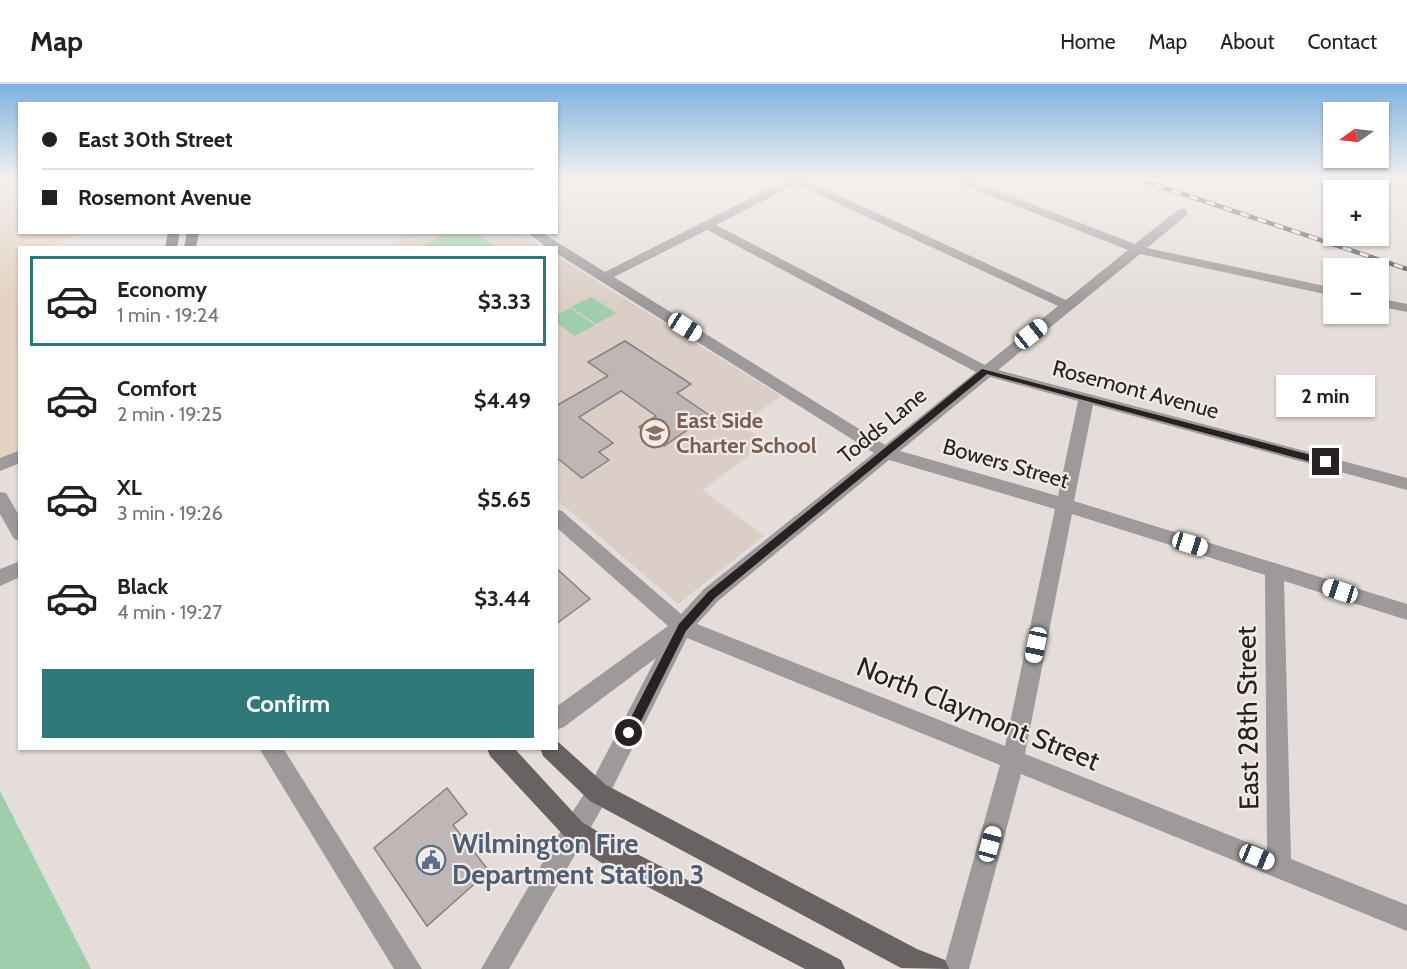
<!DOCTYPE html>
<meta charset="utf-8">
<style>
:root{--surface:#fff;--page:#f6f6f6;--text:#202124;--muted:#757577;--line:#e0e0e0;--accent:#307979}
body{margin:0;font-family:Cabin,sans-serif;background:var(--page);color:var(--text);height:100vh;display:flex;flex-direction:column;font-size:22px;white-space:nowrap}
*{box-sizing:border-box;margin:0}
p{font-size:20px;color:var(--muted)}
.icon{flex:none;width:33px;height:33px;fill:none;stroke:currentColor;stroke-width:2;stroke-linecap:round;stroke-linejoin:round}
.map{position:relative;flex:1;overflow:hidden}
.side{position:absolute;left:18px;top:162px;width:540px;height:504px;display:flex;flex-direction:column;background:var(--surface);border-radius:0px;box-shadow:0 2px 4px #0004}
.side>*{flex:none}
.guide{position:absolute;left:18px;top:18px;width:540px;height:132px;border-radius:0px;box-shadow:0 2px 4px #0004;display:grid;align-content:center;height:132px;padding:0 24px;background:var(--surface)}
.needle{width:39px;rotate:256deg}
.buttons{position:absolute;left:1323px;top:18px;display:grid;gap:12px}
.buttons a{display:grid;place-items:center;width:66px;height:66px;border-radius:0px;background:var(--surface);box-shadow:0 2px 4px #0004;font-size:30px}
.end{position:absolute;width:27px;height:27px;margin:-14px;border:8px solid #252221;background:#fff;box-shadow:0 0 0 3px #fff}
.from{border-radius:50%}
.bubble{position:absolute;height:42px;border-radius:0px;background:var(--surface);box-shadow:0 2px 4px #0004;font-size:20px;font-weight:700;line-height:42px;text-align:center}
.car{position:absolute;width:18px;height:36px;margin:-18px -9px;border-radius:8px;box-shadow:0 0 4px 2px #0007;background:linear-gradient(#fff 24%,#345 0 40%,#fff 0 76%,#345 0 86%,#fff 0)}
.guide b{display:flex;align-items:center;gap:21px;height:57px;font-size:22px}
.guide b+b{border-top:2px solid var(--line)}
.guide i{width:15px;height:15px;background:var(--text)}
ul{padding:10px 0 0;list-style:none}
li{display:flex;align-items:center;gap:18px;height:90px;margin:0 12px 9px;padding:0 12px;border:3px solid transparent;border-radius:0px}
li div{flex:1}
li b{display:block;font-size:22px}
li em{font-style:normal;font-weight:700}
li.active{border-color:var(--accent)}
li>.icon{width:54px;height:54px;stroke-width:1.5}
.cta{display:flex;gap:12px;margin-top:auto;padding:12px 24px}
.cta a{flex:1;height:69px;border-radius:0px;background:var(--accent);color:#fff;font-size:24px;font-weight:700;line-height:69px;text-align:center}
header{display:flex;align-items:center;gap:36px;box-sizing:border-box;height:84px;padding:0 30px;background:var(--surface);border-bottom:2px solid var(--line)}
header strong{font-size:28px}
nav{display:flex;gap:33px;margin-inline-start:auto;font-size:21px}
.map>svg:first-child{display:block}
.built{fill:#dbcec6}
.industrial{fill:#e3d2c1}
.green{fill:#9eceab}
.building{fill:#bfb7b5;stroke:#88817f;stroke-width:1.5}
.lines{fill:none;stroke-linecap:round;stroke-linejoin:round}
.street{fill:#9e9a9b;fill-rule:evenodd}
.primary{fill:#686263;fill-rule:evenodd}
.rail-casing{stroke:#484442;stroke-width:4.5}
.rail{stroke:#f1eae6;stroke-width:3;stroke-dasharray:9;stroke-linecap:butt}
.route{fill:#252221}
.labels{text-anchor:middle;stroke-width:4.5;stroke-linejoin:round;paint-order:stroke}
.street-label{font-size:22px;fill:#252221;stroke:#f1eae6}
.education-label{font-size:22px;font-weight:bold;fill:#785e54;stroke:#f1eae6;text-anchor:start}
.near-street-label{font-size:27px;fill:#252221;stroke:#f1eae6}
.near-service-label{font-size:27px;font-weight:bold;fill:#4e5e75;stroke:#f1eae6;text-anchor:start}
</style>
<header>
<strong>Map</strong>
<nav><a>Home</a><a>Map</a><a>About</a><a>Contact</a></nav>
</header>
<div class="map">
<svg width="1407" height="885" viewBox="0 0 1407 885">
<rect width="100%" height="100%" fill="#e4ddd9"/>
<g class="built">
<path d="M 417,148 L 519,149 L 543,163 L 381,164 Z"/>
<path d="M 556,172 L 781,312 L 741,341 L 767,358 L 702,406 L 764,452 L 678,520 L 557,416 Z"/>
</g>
<path class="industrial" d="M 0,95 L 19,95 L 20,148 L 86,149 L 50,160 L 48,163 L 20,164 L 19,365 L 0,374 Z"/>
<g class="green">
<path d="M 449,148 L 475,149 L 498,163 L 420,163 Z"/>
<path d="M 591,213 L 616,229 L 596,240 L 571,223 Z"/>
<path d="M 570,224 L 595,241 L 575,252 L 557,239 L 557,231 Z"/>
<path d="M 0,707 L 91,885 L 0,885 Z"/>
</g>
<g class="building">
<path d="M 625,257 L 691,300 L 677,309 L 709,331 L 664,362 L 639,343 L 656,332 L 621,307 L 579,333 L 613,359 L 599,368 L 609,376 L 582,394 L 556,373 L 556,322 L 608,292 L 588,278 Z"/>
<path d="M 556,484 L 590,515 L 556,540 Z"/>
<path d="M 447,704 L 467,730 L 453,741 L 489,787 L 427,842 L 374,764 Z"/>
</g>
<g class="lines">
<g class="street">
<path d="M 788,95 L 803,95 L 1066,216 L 1128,166 L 953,97 L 952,95 L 966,95 L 1135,160 L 1179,125 L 1187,125 L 1187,131 L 1147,164 L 1334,204 L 1334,212 L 1140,170 L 998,286 L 1407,394 L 1407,406 L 1093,321 L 1074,417 L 1407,520 L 1407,536 L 1284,497 L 1291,775 L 1407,821 L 1407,847 L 1021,690 L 969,885 L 943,885 L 1000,681 L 687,554 L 606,717 L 509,885 L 481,885 L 566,738 L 590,701 L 656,574 L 564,643 L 556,646 L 556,623 L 668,542 L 556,443 L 556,425 L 562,427 L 681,530 L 704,505 L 874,369 L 556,169 L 556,164 L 548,164 L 526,148 L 541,148 L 605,188 ZM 796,100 L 1058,222 L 985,281 L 716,141 ZM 707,146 L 976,288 L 885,361 L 614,193 ZM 990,293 L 1078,317 L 1058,412 L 900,367 ZM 889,376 L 1055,425 L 1005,662 L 697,540 L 718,517 ZM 1072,430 L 1265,491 L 1267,766 L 1025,670 Z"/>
<path d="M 1378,214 L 1407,220 L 1407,228 L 1378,222 Z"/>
<path d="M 20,366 L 20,379 L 0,387 L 0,374 Z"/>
<path d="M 0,408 L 6,409 L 20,433 L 20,457 L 14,455 L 0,430 Z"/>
<path d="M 20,477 L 20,493 L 0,502 L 0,485 Z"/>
<path d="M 259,664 L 283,664 L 422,885 L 394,885 Z"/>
</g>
<g class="primary">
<path d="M 168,148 L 180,148 L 177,164 L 165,164 Z"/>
<path d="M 187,148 L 199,148 L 196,164 L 184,164 Z"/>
<path d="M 556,656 L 606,701 L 917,865 L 945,876 L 949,885 L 901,884 L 590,717 L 543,672 L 540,664 L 556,664 Z"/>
<path d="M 487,664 L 514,664 L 582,738 L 618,760 L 841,876 L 845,885 L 805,885 L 600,778 L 566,754 L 490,672 Z"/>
</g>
<g class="rail-casing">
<path id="rail" d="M 1138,95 L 1407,185"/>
</g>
<use href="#rail" class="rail"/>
</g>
<linearGradient id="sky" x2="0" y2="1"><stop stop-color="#7db2e0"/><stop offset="0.43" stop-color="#f3f0ee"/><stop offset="1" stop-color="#f3f0ee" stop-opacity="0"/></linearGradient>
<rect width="1407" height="219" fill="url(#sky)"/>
<path class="route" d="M 982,285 L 1326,375 L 1330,378 L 1326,382 L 987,290 L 715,514 L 686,547 L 633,653 L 625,653 L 625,645 L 679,540 L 708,508 Z"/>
<defs>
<g id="school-ring" transform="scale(1.5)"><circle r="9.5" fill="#f1eae6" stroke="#8d6e63" stroke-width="1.5"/><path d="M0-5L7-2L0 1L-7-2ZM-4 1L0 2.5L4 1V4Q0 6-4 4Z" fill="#8d6e63"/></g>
<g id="civic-ring" transform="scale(1.5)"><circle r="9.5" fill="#f1eae6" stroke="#5c6f8a" stroke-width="1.5"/><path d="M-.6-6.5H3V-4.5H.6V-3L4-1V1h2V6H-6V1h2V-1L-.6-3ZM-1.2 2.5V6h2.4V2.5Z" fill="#5c6f8a"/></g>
</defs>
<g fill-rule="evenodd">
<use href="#school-ring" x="655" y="349"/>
<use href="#civic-ring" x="431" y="776"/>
</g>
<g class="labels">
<g class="street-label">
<text transform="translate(1136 305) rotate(15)" y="8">Rosemont Avenue</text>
<text transform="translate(882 341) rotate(-39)" y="8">Todds Lane</text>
<text transform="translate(1006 379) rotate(16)" y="8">Bowers Street</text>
</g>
<g class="education-label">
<text x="676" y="344">East Side<tspan x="676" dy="25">Charter School</tspan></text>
</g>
<g class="near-street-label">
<text transform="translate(978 630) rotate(22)" y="9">North Claymont Street</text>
<text transform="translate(1248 634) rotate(-91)" y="9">East 28th Street</text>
</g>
<g class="near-service-label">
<text x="452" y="769">Wilmington Fire<tspan x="452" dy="31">Department Station 3</tspan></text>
</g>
</g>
</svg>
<div class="buttons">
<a><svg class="needle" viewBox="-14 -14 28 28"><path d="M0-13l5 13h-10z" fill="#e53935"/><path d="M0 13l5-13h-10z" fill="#757577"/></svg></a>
<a>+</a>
<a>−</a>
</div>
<i class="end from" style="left:629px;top:649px"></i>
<i class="end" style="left:1326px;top:378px"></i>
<div class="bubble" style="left:1276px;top:291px;width:99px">2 min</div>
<i class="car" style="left:685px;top:243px;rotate:122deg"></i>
<i class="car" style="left:1031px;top:250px;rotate:51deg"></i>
<i class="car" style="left:1190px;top:460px;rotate:107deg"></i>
<i class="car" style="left:1340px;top:507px;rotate:288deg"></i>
<i class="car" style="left:1036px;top:561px;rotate:192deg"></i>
<i class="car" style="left:990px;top:760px;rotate:15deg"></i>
<i class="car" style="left:1257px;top:773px;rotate:112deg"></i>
<div class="guide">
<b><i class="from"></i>East 30th Street</b>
<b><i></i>Rosemont Avenue</b>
</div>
<section class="side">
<ul>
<li class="active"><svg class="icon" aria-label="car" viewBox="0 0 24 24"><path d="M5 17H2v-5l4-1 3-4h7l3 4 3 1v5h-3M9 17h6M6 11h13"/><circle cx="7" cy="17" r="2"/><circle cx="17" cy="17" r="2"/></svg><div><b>Economy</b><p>1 min · 19:24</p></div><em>$3.33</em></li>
<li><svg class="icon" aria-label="car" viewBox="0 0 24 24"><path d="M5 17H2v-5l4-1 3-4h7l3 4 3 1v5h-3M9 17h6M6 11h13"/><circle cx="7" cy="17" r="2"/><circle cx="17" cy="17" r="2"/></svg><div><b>Comfort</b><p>2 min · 19:25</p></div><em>$4.49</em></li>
<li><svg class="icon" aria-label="car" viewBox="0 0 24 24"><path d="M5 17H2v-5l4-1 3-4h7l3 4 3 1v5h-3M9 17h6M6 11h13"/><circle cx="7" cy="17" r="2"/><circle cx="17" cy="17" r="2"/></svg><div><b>XL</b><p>3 min · 19:26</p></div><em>$5.65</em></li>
<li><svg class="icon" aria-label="car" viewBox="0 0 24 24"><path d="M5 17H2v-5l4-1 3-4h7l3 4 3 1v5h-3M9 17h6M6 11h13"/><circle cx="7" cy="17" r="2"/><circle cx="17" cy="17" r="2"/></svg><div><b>Black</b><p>4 min · 19:27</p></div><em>$3.44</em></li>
</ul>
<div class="cta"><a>Confirm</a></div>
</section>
</div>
